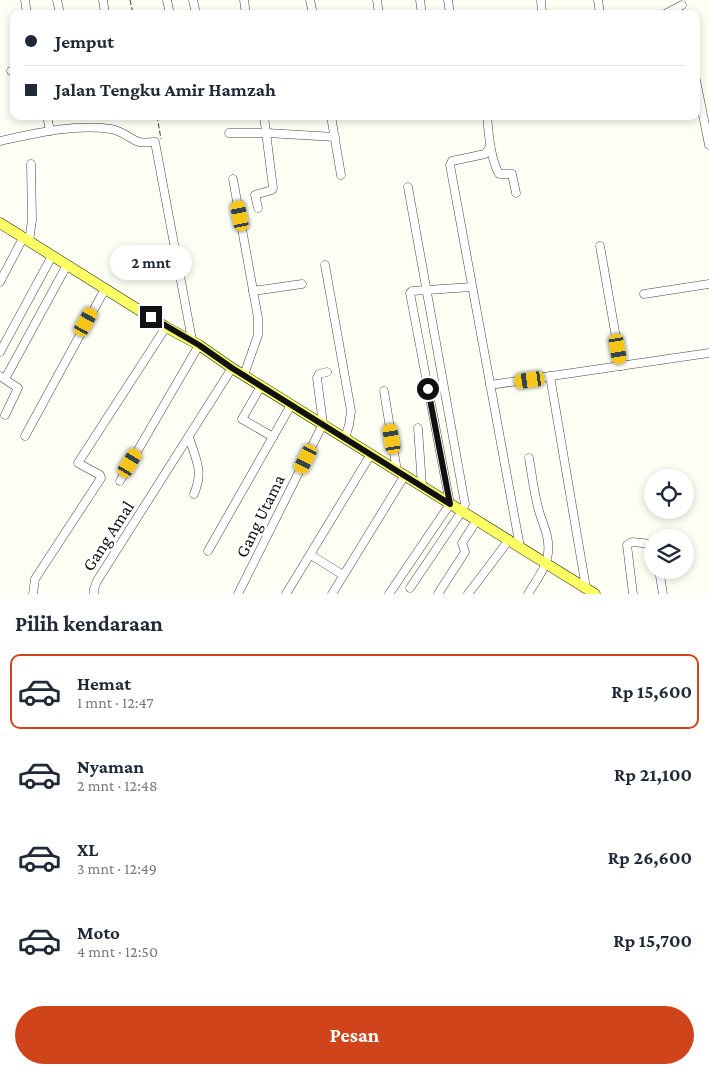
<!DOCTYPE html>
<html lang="id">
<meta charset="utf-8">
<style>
:root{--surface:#fff;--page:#f2f2f3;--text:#1f2937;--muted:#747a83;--line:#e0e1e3;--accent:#cf441a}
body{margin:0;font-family:"Crimson Pro",serif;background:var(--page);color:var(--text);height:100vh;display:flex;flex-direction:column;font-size:19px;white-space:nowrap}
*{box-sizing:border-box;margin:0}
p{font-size:16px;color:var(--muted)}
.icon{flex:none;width:28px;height:28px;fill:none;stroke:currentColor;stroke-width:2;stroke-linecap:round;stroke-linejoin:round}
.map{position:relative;height:594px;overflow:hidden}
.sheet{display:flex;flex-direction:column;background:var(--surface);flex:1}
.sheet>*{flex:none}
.banner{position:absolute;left:10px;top:10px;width:690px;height:110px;border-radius:10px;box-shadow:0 2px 8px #0003;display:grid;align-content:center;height:110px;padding:0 15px;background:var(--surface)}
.tools{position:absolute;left:644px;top:469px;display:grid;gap:10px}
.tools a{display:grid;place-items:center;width:50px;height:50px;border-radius:50%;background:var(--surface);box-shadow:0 2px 8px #0003;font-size:25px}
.end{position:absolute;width:22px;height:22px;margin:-11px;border:6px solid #111;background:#fff;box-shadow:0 0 0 2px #fff}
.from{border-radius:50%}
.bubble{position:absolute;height:35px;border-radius:18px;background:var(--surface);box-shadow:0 2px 8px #0003;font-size:16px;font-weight:700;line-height:35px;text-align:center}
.car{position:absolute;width:15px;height:30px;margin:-15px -8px;border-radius:6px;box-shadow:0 0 4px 1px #0007;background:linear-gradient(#f5c518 24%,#345 0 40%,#f5c518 0 76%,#345 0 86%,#f5c518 0)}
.banner b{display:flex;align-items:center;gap:18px;height:48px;font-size:19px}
.banner b+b{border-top:1px solid var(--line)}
.banner i{width:12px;height:12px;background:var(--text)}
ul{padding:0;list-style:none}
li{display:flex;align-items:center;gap:15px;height:75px;margin:0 10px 8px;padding:0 5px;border:2px solid transparent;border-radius:10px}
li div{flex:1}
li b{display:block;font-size:19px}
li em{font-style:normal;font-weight:700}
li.active{border-color:var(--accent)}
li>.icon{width:45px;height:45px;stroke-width:1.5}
h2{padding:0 15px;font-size:22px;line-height:60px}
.primary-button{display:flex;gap:10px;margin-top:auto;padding:10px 15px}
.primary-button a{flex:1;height:58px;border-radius:30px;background:var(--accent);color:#fff;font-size:20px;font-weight:700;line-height:58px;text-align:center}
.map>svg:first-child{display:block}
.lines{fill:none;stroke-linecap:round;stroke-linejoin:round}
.minor-casing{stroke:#444;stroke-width:9}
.major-casing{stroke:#222;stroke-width:11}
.path{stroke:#333;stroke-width:1;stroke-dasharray:5 2.5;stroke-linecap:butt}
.minor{stroke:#fff;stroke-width:8}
.major{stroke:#faff64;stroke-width:10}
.route{stroke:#111;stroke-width:6}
.labels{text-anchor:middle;stroke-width:5;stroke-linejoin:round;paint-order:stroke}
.street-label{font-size:18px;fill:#111;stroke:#fff}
</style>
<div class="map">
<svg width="709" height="594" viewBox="0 0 709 594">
<rect width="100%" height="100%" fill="#fefff4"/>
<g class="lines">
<g class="minor-casing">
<g id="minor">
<path d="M 25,0 L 27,14"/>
<path d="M 57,0 L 60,14"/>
<path d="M 103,0 L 105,14"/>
<path d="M 167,0 L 170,14"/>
<path d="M 193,0 L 196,14"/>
<path d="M 244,0 L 246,14"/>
<path d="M 310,0 L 313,14"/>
<path d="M 377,0 L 379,14"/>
<path d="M 420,0 L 422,14"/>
<path d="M 448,0 L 450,14"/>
<path d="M 541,0 L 542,14"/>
<path d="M 598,0 L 600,14"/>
<path d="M 665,14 L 682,5"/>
<path d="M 11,71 L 14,70"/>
<path d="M 696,80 L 709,145"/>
<path d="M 47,116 L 50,131"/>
<path d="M 331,116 L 341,175"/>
<path d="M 487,116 C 489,135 490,157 499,174 L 512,174 L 516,193"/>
<path d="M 229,133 L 267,133 L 335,137"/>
<path d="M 0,141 C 37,133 73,124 111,129 C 123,131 130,139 139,142 C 144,143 150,142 155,142 L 192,340"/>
<path d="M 490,147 L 485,154 L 452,161 L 450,165 L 520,547"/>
<path d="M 233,179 L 258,318 L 258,335 L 244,375"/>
<path d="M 408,187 L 465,504 L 462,511 L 410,588"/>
<path d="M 258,208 L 255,195 L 272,190 L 273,188 L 264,116"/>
<path d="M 29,241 L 32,220 L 31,164"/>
<path d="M 600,246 L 621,366"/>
<path d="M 325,265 L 351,411 L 349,425 L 345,438"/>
<path d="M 0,282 L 23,238"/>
<path d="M 253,291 L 302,284"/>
<path d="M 644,294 L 709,284"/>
<path d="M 0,352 L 52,256"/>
<path d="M 0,376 L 18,388 L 5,415"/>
<path d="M 550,376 L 586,588"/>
<path d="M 5,379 L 67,265"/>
<path d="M 490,385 L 709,353"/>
<path d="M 261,386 L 242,419 L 273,437"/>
<path d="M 384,391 L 397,471"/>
<path d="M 418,428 L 422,486"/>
<path d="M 25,436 L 105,289"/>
<path d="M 189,437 C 196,461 204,470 194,494"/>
<path d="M 120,481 L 199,345"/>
<path d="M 208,551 L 291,405"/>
<path d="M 311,555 L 343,575"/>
<path d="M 659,570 L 663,594"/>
<path d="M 33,594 L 35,579 L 101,478 L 100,475 L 78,463 L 166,327"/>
<path d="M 94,594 L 94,589 L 97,581 L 232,368"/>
<path d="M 238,594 L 323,424 L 317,378 L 319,374 L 327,372"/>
<path d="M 286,594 L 371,454"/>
<path d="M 332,594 L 405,475"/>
<path d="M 389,594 L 450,504 L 410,293 L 412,291 L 472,287"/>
<path d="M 438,594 L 465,552 L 462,543 L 477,520"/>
<path d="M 468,594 L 509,540"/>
<path d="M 528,594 C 535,582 547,567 548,553 C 550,537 543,525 539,511 C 534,494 532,475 529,458"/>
<path d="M 633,594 L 627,545 L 632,542 L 652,544"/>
</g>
</g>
<g class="major-casing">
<path id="major" d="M 0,223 L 166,327 L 199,345 L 232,368 L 595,594"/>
</g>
<g class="path">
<path d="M 130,0 L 133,14"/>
<path d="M 157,116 L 161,139"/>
</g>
<use href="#minor" class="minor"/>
<use href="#major" class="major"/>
</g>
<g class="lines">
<path class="route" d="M 151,317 L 199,345 L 232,368 L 450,504 L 428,389"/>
</g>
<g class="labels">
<g class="street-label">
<text transform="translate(260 516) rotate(-64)" y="6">Gang Utama</text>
<text transform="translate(108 536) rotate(-57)" y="6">Gang Amal</text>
</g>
</g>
</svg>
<div class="tools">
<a><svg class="icon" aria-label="locate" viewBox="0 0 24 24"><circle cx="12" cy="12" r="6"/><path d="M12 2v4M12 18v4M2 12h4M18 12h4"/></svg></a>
<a><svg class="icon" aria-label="layers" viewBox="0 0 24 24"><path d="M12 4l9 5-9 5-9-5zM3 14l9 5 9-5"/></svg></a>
</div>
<i class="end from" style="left:428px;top:389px"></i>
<i class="end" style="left:151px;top:317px"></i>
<div class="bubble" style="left:110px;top:245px;width:82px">2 mnt</div>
<i class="car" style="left:240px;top:216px;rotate:349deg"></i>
<i class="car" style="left:86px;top:322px;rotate:29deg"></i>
<i class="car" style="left:618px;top:349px;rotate:170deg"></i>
<i class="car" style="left:530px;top:380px;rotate:262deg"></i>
<i class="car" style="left:392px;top:439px;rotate:350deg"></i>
<i class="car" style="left:306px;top:459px;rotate:207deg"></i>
<i class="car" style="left:130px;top:463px;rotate:31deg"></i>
<div class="banner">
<b><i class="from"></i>Jemput</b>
<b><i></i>Jalan Tengku Amir Hamzah</b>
</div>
</div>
<section class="sheet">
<h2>Pilih kendaraan</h2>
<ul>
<li class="active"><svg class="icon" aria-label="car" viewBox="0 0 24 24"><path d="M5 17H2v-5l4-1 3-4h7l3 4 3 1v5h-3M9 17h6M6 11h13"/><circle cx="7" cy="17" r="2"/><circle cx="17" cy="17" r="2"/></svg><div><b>Hemat</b><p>1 mnt · 12:47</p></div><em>Rp 15,600</em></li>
<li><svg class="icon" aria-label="car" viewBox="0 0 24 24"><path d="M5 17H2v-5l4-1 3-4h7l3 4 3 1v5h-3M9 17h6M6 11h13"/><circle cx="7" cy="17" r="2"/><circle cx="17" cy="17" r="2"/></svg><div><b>Nyaman</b><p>2 mnt · 12:48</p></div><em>Rp 21,100</em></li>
<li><svg class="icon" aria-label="car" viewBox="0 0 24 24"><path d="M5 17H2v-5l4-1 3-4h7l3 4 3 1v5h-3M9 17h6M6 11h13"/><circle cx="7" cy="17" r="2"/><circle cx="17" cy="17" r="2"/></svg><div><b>XL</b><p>3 mnt · 12:49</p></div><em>Rp 26,600</em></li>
<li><svg class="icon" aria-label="car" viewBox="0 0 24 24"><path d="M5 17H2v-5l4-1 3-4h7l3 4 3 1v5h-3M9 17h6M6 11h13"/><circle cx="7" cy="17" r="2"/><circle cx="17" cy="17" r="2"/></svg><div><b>Moto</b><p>4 mnt · 12:50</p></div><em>Rp 15,700</em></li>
</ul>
<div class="primary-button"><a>Pesan</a></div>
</section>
